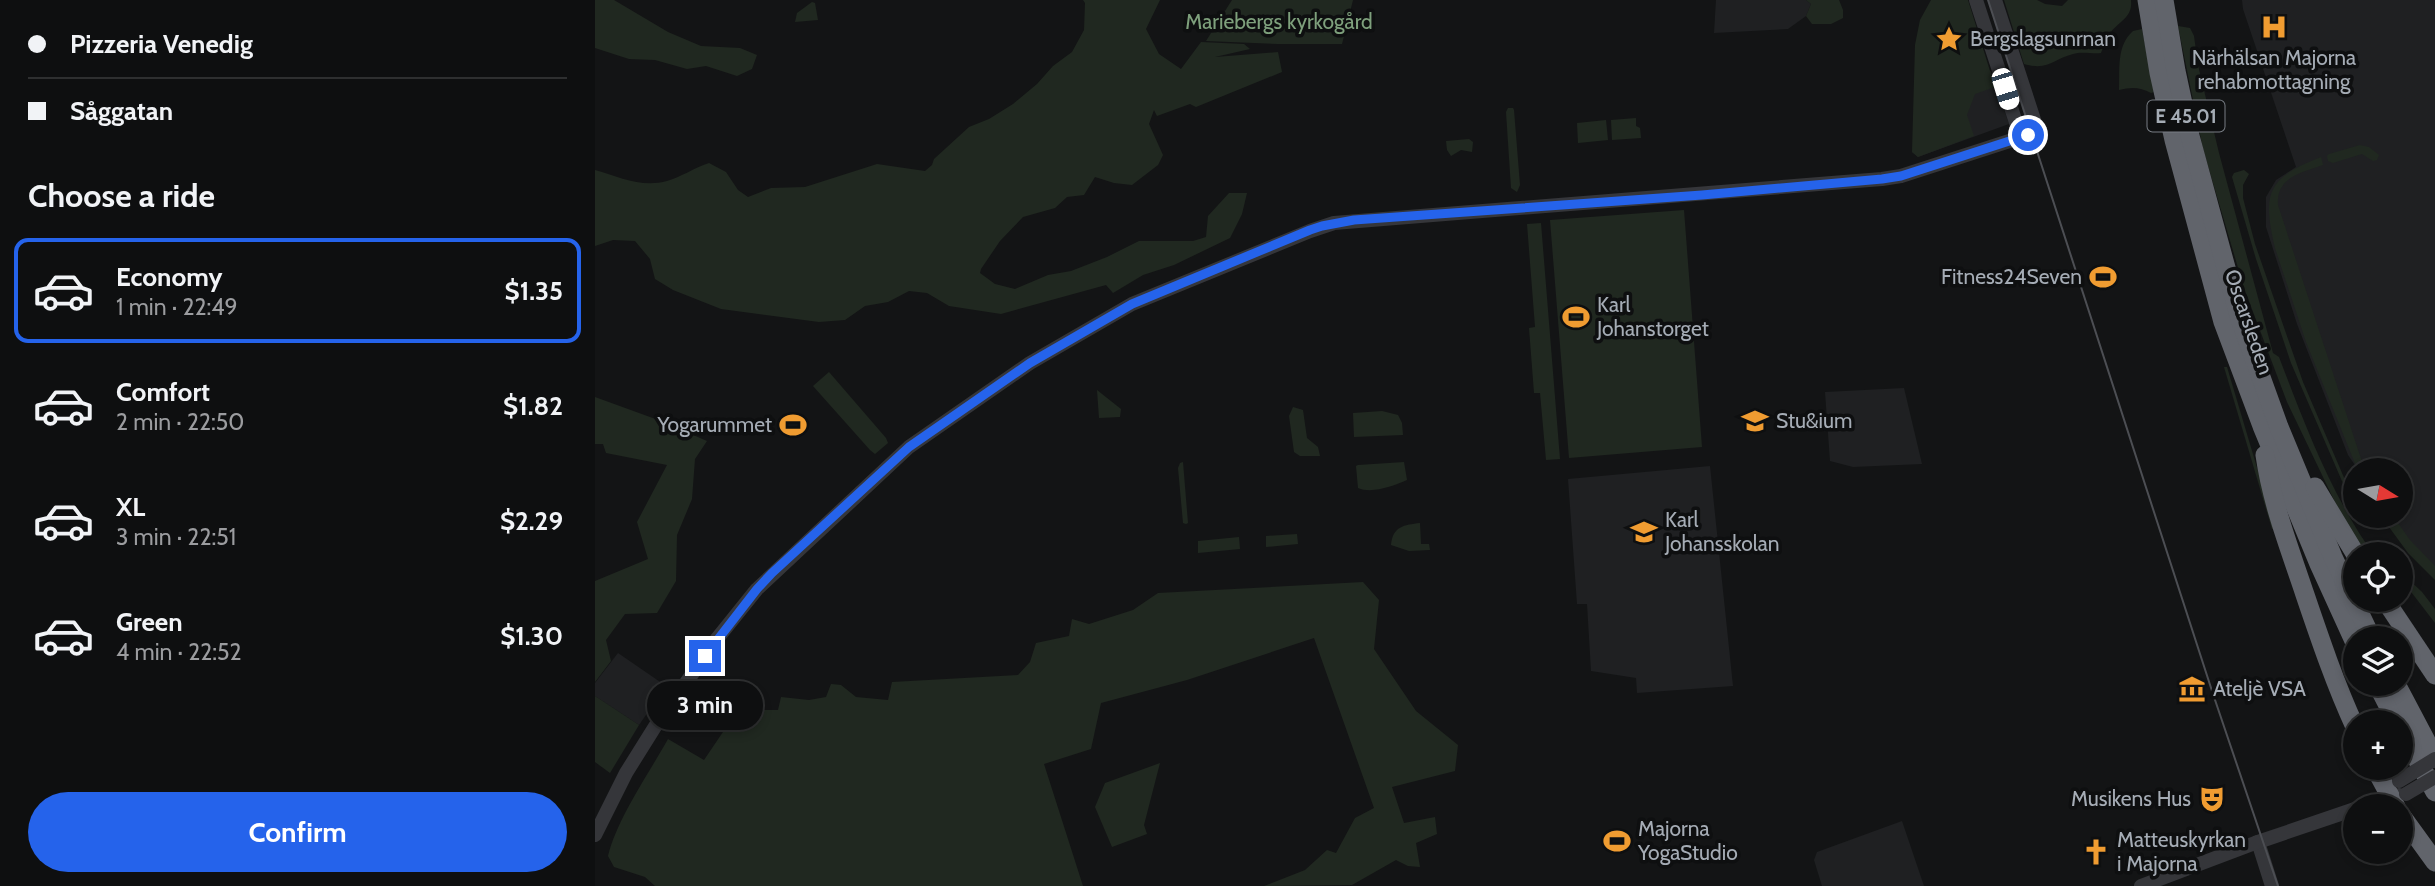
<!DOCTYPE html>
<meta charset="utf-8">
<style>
:root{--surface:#0e0f10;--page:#171819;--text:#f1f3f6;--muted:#9b9c9f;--line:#2e2f30;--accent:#2563eb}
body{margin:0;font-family:Cabin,sans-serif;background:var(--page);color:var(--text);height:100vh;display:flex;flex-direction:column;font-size:26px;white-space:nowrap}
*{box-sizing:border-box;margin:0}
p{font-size:23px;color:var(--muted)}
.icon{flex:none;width:38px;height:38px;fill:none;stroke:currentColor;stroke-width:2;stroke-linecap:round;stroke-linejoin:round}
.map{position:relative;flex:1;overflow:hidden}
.drawer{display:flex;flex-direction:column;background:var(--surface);width:595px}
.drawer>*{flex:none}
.top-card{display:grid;align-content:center;height:154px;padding:0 28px;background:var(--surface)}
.needle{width:46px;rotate:101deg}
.fabs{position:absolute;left:1748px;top:458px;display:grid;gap:14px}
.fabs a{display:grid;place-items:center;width:70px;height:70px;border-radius:50%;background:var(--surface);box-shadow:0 4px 10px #0003,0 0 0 2px var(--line);font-size:35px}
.end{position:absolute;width:32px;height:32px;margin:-16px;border:9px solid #2563eb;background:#fff;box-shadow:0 0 0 4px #fff}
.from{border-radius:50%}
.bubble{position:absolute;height:49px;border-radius:24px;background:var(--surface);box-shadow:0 4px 10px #0003,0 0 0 2px var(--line);font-size:23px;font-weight:700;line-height:49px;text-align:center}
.car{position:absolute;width:21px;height:42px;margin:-21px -10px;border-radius:9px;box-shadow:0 0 5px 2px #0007;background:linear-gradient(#fff 24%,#345 0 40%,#fff 0 76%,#345 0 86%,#fff 0)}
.top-card b{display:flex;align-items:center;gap:24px;height:66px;font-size:26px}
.top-card b+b{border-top:2px solid var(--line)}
.top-card i{width:18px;height:18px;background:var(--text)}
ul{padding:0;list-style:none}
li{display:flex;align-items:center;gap:21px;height:105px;margin:0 14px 10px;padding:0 14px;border:4px solid transparent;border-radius:14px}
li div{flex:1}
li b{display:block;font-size:26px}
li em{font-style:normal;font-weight:700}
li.current{border-color:var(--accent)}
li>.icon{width:63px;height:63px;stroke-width:1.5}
h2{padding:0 28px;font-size:32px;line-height:84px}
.primary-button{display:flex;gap:14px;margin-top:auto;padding:14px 28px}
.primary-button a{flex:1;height:80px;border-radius:42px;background:var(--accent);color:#fff;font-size:28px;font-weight:700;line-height:80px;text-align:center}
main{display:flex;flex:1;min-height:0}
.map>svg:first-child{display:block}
.built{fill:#1f2022}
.green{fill:#202820}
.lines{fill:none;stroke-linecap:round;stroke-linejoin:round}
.minor{stroke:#35363a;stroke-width:14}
.highway{stroke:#61646b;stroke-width:19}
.tram{stroke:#4c4e53;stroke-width:2}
.minor-bridge{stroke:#35363a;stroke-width:14}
.route{stroke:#2563eb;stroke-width:9}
.labels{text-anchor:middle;stroke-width:7;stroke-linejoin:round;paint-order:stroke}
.shield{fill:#0e0f10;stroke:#787d84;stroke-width:2}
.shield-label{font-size:19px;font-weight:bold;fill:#a5acb5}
.park-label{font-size:21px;fill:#7ea07c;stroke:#0e0f10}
.poi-label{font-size:21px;fill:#a5acb5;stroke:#0e0f10;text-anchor:start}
.street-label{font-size:21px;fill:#a5acb5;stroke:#0e0f10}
</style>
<main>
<section class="drawer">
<div class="top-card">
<b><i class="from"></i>Pizzeria Venedig</b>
<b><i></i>Såggatan</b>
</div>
<h2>Choose a ride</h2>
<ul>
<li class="current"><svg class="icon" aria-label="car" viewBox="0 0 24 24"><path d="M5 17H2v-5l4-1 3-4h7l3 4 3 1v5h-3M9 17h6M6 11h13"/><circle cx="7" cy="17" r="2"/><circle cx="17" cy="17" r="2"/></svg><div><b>Economy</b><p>1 min · 22:49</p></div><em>$1.35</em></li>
<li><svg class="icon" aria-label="car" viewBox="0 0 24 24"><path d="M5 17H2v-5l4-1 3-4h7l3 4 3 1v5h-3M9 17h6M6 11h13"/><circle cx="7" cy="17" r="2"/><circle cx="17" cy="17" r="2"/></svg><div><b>Comfort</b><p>2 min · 22:50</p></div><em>$1.82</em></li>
<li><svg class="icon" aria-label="car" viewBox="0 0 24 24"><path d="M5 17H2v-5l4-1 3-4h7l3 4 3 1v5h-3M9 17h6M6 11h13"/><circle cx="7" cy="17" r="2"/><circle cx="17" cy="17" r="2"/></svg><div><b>XL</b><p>3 min · 22:51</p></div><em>$2.29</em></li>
<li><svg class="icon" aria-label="car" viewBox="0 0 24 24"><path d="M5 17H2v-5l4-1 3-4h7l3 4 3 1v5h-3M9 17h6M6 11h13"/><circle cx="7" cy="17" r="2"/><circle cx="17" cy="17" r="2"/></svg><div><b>Green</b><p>4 min · 22:52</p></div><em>$1.30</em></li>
</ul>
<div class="primary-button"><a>Confirm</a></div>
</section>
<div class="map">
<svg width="1840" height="886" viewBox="0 0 1840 886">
<rect width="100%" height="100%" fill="#131415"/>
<g class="built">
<path d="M 1121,0 L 1211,0 L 1216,4 L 1211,16 L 1193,29 L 1119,33 Z"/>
<path d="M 1647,0 L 1840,0 L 1840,573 L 1795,516 L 1806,516 L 1806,471 L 1764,471 L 1753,455 L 1702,324 L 1671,227 L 1671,197 L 1681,180 L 1701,167 L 1648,9 Z"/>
<path d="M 1396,71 L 1414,124 L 1323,157 L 1317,152 L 1342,90 Z"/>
<path d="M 1309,388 L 1327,464 L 1258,467 L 1235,461 L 1230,392 Z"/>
<path d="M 1115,466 L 1138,686 L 1042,693 L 1041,678 L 996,671 L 992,604 L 982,604 L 973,479 Z"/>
<path d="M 23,653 L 71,686 L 44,725 L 0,696 L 0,683 Z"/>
<path d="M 1307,821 L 1329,886 L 1227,886 L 1219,860 L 1222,852 Z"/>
</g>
<g class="green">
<path d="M 0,0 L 19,0 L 73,32 L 106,46 L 145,48 L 162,55 L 157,69 L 142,76 L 111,66 L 92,69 L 60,60 L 34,59 L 0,48 Z"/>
<path d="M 488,0 L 565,0 L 551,29 L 564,54 L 586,69 L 606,42 L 649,44 L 655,49 L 620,57 L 683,52 L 687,72 L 601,107 L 595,104 L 562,116 L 559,110 L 554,124 L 568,155 L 563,165 L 537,185 L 519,183 L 500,177 L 489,195 L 472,197 L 460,208 L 428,217 L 405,241 L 386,269 L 385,273 L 400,284 L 420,289 L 453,275 L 476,271 L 512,257 L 544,241 L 598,241 L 611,237 L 613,216 L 634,193 L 652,193 L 647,214 L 635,238 L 579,265 L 548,275 L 518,293 L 511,285 L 406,314 L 354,306 L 332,293 L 314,291 L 293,302 L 270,306 L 250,320 L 224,322 L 126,309 L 78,290 L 60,279 L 55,259 L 40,241 L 18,240 L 0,246 L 0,170 C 24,177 47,188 72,181 C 86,177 99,168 114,163 L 131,172 L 143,190 L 153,197 L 176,188 L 210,187 L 282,164 L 330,171 L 337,165 L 339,159 L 374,127 L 394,119 L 418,104 L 442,84 L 458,66 L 477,52 L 489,30 L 490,3 Z"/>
<path d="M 637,0 L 758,0 L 747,44 L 683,44 L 611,41 Z"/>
<path d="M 1211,0 L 1244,0 L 1248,10 L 1248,18 L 1236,24 L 1217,24 L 1211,16 L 1216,4 Z"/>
<path d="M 1336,0 L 1373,0 L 1400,87 L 1380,94 L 1372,115 L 1379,136 L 1323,157 L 1317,152 L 1320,45 L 1325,20 Z"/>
<path d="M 1409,0 L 1442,0 L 1450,4 L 1467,6 L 1473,0 L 1536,0 C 1538,17 1525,21 1516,32 C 1511,37 1509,46 1506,53 C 1497,54 1486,51 1478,54 C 1458,59 1454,71 1429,64 Z"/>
<path d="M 217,2 L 220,3 L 223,20 L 200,22 L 202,13 Z"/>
<path d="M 1583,26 L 1595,28 L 1599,36 L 1603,65 L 1624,153 L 1678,353 L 1684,357 C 1710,425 1736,495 1779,555 L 1768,555 L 1739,500 L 1692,402 L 1649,288 L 1608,149 Z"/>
<path d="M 1547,29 L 1559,92 L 1556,93 C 1545,87 1536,87 1524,90 C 1525,70 1521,46 1538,31 Z"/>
<path d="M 913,108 L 918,108 L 919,110 L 925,185 L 922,192 L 916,188 L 911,112 Z"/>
<path d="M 1041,118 L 1041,126 L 1045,128 L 1046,138 L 1017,140 L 1016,120 Z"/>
<path d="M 1011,120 L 1013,140 L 983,143 L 982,123 Z"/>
<path d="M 874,139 L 878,142 L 877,152 L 866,150 L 856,156 L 852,150 L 851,141 Z"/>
<path d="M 1765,145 L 1774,147 L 1784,155 L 1782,160 L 1778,161 L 1767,154 L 1738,163 L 1733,161 L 1732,156 L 1734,154 Z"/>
<path d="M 1726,157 L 1728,165 C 1706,173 1681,177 1683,205 L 1770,471 L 1763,471 L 1711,342 L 1680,248 C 1667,193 1672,178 1726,157 Z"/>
<path d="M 1649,170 L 1654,174 L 1648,185 L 1648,198 L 1660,244 L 1708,382 L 1759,501 L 1756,502 L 1696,363 L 1661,259 L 1637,177 L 1639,173 Z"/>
<path d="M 1089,210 L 1107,447 L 974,458 L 955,220 Z"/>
<path d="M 946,223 L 965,459 L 951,460 L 945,393 L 939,393 L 934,328 L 940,327 L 932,224 Z"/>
<path d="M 1629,367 L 1632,367 L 1680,528 L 1677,529 Z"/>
<path d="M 234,372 L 291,438 L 293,443 L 280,454 L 275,450 L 218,386 Z"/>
<path d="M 502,390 L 526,409 L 525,417 L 504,418 Z"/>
<path d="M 0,397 L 66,421 L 112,441 L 100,459 L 97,499 L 82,535 L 81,581 L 62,613 L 30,614 L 11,640 L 16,661 L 0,682 L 0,581 L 53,559 L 42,522 L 72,465 L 11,453 L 8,444 L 0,444 Z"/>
<path d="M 698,407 L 708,410 L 712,438 L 723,447 L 725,456 L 705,456 L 699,452 L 694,416 Z"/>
<path d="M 787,411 L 803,415 L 807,423 L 808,435 L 759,437 L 758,413 Z"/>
<path d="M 588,462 L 593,523 L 591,524 L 588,523 L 583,468 L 585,463 Z"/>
<path d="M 809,462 L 812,480 C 798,486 777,494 763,488 L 761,466 L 763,465 Z"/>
<path d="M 1786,516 L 1798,516 L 1815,540 L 1840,566 L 1840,580 L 1813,553 Z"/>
<path d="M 825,523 L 826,544 L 834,544 L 835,550 L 814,551 L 796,545 C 798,526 809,525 825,523 Z"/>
<path d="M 702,534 L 703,544 L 671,547 L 671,536 Z"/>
<path d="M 644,537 L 645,549 L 603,553 L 603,541 Z"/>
<path d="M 1809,575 L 1827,592 L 1840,609 L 1840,623 L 1807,580 Z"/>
<path d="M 768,582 L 784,600 L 779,649 L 821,711 L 863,745 L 860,771 L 797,787 L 809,823 L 840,817 L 842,834 L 821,843 L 825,867 L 813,866 L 801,860 L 757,885 L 669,886 L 710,870 L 732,850 L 741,853 L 760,818 L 779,808 L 719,638 L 592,680 L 506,703 L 496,749 L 449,764 L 488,886 L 60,886 L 50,877 L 19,867 L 13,856 C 22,819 54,773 73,739 L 109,760 L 132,726 L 143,724 L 164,710 L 183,710 L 186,697 L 214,700 L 231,697 L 236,684 L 246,685 L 261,697 L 293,700 L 297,682 L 423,675 L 435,662 L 441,643 L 474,636 L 477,619 L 494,624 L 538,610 L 563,593 Z"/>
<path d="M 0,696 L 44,725 L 15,773 L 0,762 Z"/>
<path d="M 565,763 L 549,825 L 552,834 L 517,847 L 500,807 L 510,783 Z"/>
</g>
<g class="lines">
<g class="minor">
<path d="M 1381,0 L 1426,138"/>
<path d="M 1400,0 L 1443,132"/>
<path d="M 1769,807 L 1804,795"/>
<path d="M 0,835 L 31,773 L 66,717 L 72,710 L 121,640 L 162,589 L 314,447 L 435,363 L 537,304 L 715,231 L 739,223 L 1287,179 L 1306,176 L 1433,135"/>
<path d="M 1663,842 L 1677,886"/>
<path d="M 1546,886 L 1660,843 L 1760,809"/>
</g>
<g class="highway">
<path d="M 1552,0 L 1564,73 L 1579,140 L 1628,322 L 1667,426 L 1724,564 L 1760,643"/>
<path d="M 1569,0 L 1581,71 L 1595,136 L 1645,319 L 1684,427 L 1738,557 L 1777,639"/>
<path d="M 1670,455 C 1676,498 1691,539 1705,580 C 1722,630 1738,679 1760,727"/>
<path d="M 1720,487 L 1761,555"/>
<path d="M 1790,600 L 1840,675"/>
<path d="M 1782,684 L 1802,723"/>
<path d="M 1801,684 L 1840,758"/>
<path d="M 1806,730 L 1840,792"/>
<path d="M 1780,768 L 1801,807"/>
<path d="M 1806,815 L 1840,862"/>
</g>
<path class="tram" d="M 1393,0 L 1618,694 L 1683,886"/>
<g class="minor-bridge">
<path d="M 1804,781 L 1840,759"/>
<path d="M 1811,794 L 1840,777"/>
</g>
</g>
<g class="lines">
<path class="route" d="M 110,656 L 162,589 L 177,573 L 314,447 L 435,363 L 537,304 L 715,230 L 727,226 L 759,220 L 1107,195 L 1287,179 L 1306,176 L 1433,135"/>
</g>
<defs>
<g id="hospital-bare" transform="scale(2.1)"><path d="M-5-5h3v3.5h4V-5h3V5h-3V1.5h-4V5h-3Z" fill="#f09c31" stroke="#0e0f10" stroke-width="2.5" paint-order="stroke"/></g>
<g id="sight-bare" transform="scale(2.1)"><path d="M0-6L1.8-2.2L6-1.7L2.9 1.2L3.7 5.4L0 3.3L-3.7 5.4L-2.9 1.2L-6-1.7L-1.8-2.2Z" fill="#f09c31" stroke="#0e0f10" stroke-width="2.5" paint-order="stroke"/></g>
<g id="stadium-bare" transform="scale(2.1)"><path d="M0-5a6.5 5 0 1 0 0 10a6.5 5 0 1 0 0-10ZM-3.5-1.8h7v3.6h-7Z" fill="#f09c31" stroke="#0e0f10" stroke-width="2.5" paint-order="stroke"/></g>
<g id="university-bare" transform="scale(2.1)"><path d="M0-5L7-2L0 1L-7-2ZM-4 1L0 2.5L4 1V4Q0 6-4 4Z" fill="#f09c31" stroke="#0e0f10" stroke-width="2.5" paint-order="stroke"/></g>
<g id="school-bare" transform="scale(2.1)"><path d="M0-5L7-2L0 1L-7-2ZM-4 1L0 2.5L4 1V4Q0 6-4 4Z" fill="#f09c31" stroke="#0e0f10" stroke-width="2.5" paint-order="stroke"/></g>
<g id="museum-bare" transform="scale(2.1)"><path d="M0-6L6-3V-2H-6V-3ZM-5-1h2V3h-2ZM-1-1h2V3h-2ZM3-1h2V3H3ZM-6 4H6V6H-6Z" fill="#f09c31" stroke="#0e0f10" stroke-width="2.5" paint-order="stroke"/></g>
<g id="theatre-bare" transform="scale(2.1)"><path d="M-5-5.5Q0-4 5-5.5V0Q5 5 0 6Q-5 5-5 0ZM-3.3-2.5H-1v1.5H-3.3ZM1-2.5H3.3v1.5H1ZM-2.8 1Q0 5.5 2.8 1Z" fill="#f09c31" stroke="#0e0f10" stroke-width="2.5" paint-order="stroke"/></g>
<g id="church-bare" transform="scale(2.1)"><path d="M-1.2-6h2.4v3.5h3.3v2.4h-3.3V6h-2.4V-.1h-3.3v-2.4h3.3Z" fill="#f09c31" stroke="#0e0f10" stroke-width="2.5" paint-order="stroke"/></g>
</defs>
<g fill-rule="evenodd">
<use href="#hospital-bare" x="1679" y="27"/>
<use href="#sight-bare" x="1354" y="39"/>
<use href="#stadium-bare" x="1508" y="277"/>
<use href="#stadium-bare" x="981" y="317"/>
<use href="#university-bare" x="1160" y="421"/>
<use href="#stadium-bare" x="198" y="425"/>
<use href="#school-bare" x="1049" y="532"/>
<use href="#museum-bare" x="1597" y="689"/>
<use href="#theatre-bare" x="1617" y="799"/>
<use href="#stadium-bare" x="1022" y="841"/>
<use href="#church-bare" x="1501" y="852"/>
</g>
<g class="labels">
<rect class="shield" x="1552.5" y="100.5" width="77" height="31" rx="5"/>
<g class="shield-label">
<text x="1591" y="123">E 45.01</text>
</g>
<g class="park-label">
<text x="684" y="29">Mariebergs kyrkogård</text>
</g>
<g class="poi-label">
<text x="1375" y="46">Bergslagsunrnan</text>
<text x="1679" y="65" text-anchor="middle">Närhälsan Majorna<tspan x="1679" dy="24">rehabmottagning</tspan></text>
<text x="1487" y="284" text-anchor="end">Fitness24Seven</text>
<text x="1002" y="312">Karl<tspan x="1002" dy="24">Johanstorget</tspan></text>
<text x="1181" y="428">Stu&amp;ium</text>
<text x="177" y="432" text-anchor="end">Yogarummet</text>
<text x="1070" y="527">Karl<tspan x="1070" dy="24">Johansskolan</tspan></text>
<text x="1618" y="696">Ateljè VSA</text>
<text x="1596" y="806" text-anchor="end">Musikens Hus</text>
<text x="1043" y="836">Majorna<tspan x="1043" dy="24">YogaStudio</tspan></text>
<text x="1522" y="847">Matteuskyrkan<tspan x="1522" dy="24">i Majorna</tspan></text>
</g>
<g class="street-label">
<text transform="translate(1654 322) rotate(71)" y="7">Oscarsleden</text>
</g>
</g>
</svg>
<div class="fabs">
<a><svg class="needle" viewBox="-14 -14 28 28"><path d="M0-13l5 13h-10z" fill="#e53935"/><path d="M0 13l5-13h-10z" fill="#9b9c9f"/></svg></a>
<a><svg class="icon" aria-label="locate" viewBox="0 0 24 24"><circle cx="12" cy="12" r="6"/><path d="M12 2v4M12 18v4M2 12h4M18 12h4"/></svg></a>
<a><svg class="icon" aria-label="layers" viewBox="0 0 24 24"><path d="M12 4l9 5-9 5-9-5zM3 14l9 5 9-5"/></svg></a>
<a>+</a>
<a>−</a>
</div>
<i class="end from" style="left:1433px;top:135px"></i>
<i class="end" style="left:110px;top:656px"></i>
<div class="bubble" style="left:52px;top:681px;width:116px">3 min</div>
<i class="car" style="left:1410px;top:89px;rotate:163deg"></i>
</div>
</main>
